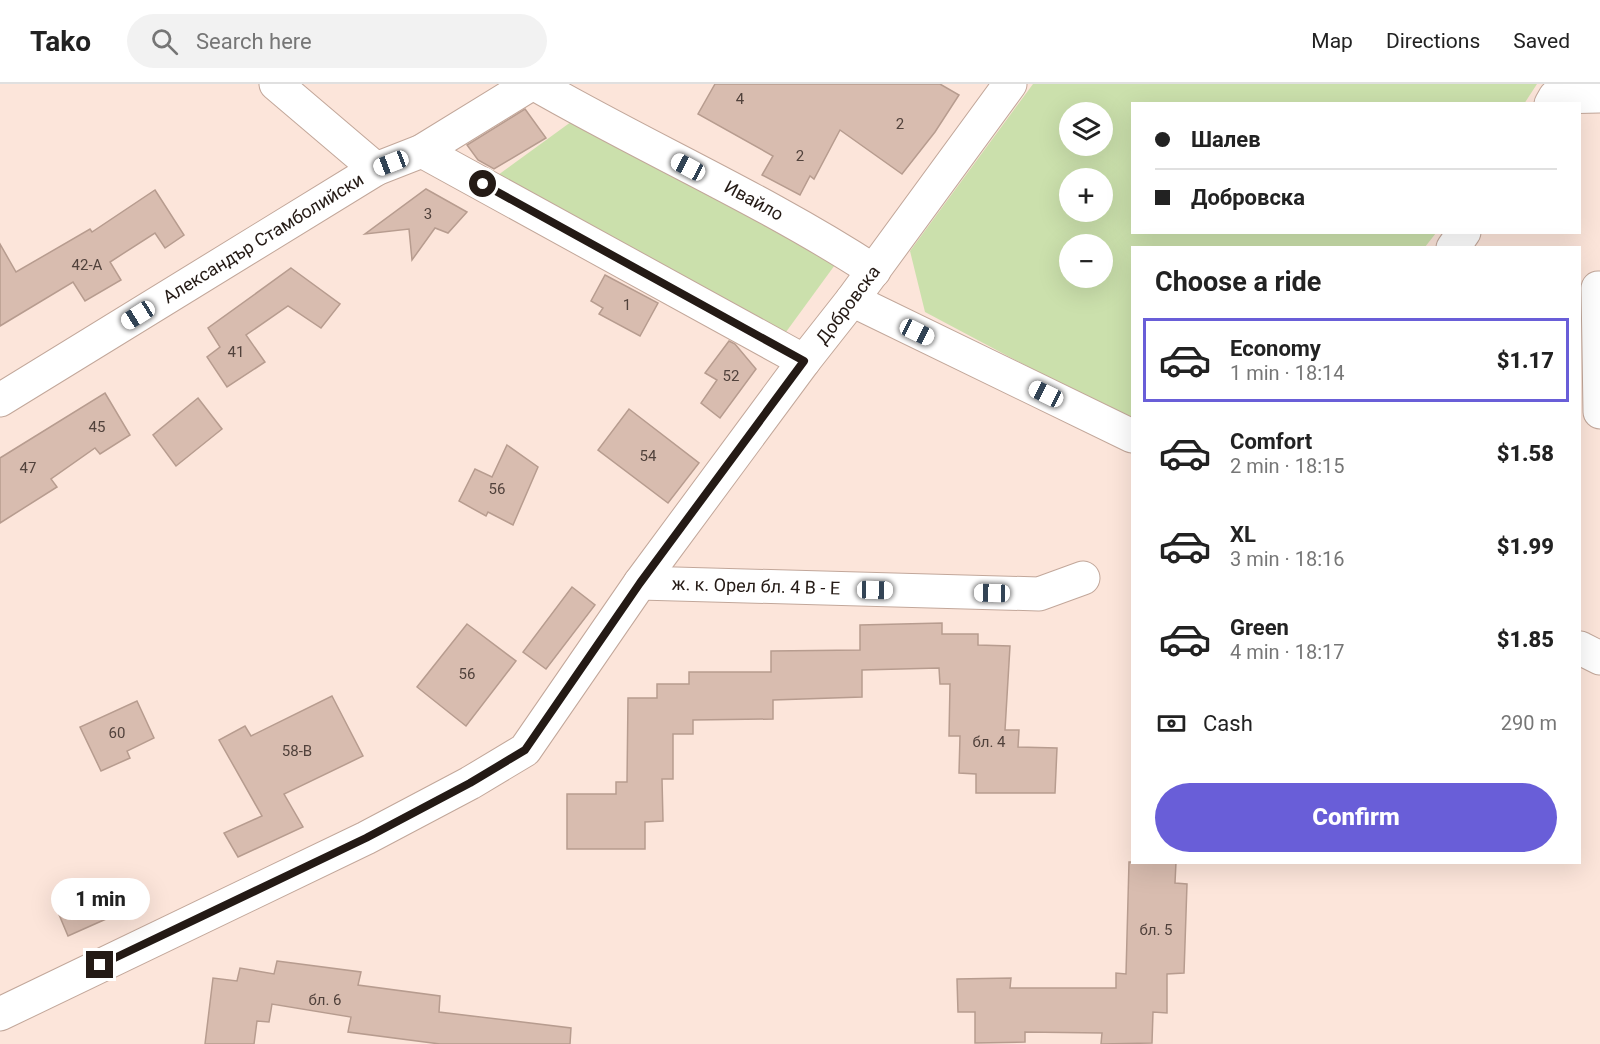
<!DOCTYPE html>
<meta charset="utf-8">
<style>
:root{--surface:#fff;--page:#f2f2f2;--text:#222;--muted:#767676;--line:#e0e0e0;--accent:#695ed8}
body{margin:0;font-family:Roboto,sans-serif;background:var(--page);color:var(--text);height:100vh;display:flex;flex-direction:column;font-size:22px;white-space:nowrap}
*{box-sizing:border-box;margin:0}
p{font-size:20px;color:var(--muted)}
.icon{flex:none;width:33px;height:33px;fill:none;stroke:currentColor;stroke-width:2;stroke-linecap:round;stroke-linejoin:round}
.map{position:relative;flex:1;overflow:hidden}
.drawer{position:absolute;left:1131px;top:162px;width:450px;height:618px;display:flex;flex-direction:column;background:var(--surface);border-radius:0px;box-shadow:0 6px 24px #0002}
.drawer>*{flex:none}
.banner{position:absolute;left:1131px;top:18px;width:450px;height:132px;border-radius:0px;box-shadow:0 6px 24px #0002;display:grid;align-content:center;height:132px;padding:0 24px;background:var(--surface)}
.tools{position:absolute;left:1059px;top:18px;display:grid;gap:12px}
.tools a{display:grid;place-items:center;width:54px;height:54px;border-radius:50%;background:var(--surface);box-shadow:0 6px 24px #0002;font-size:30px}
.end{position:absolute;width:27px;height:27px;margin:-14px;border:8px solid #241a15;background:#fff;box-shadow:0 0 0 3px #fff}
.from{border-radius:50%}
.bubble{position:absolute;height:42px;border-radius:21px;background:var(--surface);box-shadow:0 6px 24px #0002;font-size:20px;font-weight:800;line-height:42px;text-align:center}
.car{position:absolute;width:18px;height:36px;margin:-18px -9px;border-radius:8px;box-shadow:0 0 4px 2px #0007;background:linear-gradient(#fff 24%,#345 0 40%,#fff 0 76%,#345 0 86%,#fff 0)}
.banner b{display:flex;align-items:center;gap:21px;height:57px;font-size:22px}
.banner b+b{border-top:2px solid var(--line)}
.banner i{width:15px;height:15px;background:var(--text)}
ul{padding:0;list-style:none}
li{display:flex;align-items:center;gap:18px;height:84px;margin:0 12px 9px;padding:0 12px;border:3px solid transparent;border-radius:0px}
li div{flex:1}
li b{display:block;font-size:22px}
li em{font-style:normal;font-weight:800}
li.active{border-color:var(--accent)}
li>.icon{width:54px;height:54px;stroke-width:1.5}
h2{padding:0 24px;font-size:27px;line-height:72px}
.pay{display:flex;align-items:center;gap:15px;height:66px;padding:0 24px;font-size:22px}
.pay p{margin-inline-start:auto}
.cta{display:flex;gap:12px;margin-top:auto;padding:12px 24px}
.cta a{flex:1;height:69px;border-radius:36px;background:var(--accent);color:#fff;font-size:24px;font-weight:800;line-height:69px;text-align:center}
header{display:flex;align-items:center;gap:36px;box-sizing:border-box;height:84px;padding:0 30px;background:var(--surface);border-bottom:2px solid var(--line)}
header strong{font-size:28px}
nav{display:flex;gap:33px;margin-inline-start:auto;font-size:21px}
.search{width:420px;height:54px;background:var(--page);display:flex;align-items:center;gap:15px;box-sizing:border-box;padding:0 21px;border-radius:33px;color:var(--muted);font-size:22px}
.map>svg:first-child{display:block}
.green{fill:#cbe0ac;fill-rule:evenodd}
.building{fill:#d8bcaf;stroke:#b79c8f;stroke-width:1.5}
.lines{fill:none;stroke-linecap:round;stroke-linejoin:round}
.street-casing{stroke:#c2a79a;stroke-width:35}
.secondary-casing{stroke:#c2a79a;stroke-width:35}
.street{stroke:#fff;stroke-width:33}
.secondary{stroke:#fff;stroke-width:33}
.route{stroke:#241a15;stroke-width:8}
.labels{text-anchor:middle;stroke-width:5;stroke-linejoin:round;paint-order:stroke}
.number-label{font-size:15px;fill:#51423c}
.street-label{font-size:18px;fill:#241a15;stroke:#fff}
</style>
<header>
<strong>Tako</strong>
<div class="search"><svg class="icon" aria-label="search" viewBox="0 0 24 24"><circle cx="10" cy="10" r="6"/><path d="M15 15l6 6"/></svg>Search here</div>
<nav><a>Map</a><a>Directions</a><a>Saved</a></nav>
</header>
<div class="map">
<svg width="1600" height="960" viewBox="0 0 1600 960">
<rect width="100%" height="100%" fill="#fce5da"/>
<g class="green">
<path d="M 1033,0 L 1537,0 L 1524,20 L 1132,20 L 1132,148 L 1436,149 L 1425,163 L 1132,164 L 1132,338 L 925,228 L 910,167 ZM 1070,28 L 1102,28 L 1102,62 L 1070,62 ZM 1070,94 L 1102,94 L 1102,128 L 1070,128 ZM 1070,160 L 1102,160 L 1102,194 L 1070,194 Z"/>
<path d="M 575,35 L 840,174 L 786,248 L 494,94 Z"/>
</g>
<g class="building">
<path d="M 715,0 L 940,0 L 959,11 L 935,48 L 902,90 L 840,46 L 814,95 L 810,92 L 800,111 L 762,91 L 773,72 L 698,30 Z"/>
<path d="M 525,25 L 546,54 L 494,85 L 478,76 L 467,61 Z"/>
<path d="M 426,105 L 467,128 L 448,149 L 435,144 L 412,176 L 409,145 L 365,150 Z"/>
<path d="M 155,106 L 184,151 L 165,164 L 155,149 L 110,178 L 121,196 L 85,217 L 73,198 L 0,242 L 0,160 L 16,188 L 90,145 L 92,148 Z"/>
<path d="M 291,184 L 340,220 L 321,244 L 288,222 L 246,251 L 265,278 L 227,303 L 207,273 L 220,263 L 208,244 Z"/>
<path d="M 605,191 L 658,219 L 640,252 L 599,230 L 603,224 L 591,217 Z"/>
<path d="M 729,257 L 735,260 L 756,285 L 720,334 L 701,319 L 717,296 L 705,289 Z"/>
<path d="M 105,309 L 130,351 L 100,370 L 95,364 L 51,395 L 57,403 L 0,439 L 0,374 Z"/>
<path d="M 198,314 L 222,345 L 176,382 L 153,351 Z"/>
<path d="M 629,325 L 699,379 L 668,419 L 598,366 Z"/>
<path d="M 507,361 L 538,383 L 513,441 L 488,428 L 486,432 L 459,417 L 475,385 L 492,393 Z"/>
<path d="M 572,503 L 595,521 L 546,585 L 523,568 Z"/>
<path d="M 942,539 L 942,550 L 978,550 L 978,561 L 1010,562 L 1005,646 L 1019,646 L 1018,663 L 1057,664 L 1055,709 L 976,709 L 976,690 L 959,689 L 960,652 L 949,652 L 950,600 L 940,600 L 939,584 L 862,586 L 862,613 L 773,616 L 773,635 L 693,636 L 693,650 L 673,650 L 673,695 L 662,695 L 663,737 L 645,738 L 645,765 L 567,765 L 567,710 L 616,710 L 616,698 L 627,698 L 628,614 L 657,614 L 657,600 L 689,600 L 689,588 L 771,588 L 771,567 L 860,566 L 860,541 Z"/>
<path d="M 467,540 L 516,577 L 466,642 L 417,603 Z"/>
<path d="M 332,612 L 363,672 L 284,710 L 303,743 L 238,773 L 224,749 L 262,732 L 219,656 L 245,642 L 251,652 Z"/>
<path d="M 137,617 L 154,654 L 127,667 L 130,674 L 101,687 L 80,643 Z"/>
<path d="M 1129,778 L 1176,778 L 1175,799 L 1187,800 L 1184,889 L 1167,890 L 1167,929 L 1153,928 L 1152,959 L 1101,960 L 1102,949 L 1025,948 L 1025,958 L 975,959 L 975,928 L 958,928 L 957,895 L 1011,894 L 1010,904 L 1116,904 L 1116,889 L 1126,890 Z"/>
<path d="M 91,801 L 106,835 L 68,852 L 55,821 Z"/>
<path d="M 277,877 L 361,888 L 358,901 L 440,912 L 439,928 L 571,944 L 570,960 L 440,960 L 348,948 L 351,933 L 272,920 L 269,938 L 257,937 L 254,960 L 205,960 L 213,894 L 237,897 L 240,884 L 274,890 Z"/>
</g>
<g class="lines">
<g class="street-casing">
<g id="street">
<path d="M 276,0 L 376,85"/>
<path id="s1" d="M 535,0 C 646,64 767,117 874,187"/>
<path d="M 1551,20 L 1555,13 L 1600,12"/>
<path d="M 422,67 L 804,277"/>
<path d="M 1453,164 L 1464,148"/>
<path d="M 1600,204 L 1598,204 L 1600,328"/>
<path id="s2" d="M 0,316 L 376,85 L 422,67 L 531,0"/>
<path id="s3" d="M 640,499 L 1039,510 L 1083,494"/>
<path d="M 0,930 L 366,754 L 470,699 L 525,666 L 640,499 L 804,277 L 852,216"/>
</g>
</g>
<g class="secondary-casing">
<g id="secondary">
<path d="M 1010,0 L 852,216 L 1132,352"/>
<path d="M 1580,564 L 1600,574"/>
</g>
</g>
<use href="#street" class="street"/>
<use href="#secondary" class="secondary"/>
</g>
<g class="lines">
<path class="route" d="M 100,881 L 366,754 L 470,699 L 525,666 L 640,499 L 804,277 L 483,100"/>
</g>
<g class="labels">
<g class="number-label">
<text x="740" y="20">4</text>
<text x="900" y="45">2</text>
<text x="800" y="77">2</text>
<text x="428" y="135">3</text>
<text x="87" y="186">42-А</text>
<text x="627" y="226">1</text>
<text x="236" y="273">41</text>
<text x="731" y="297">52</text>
<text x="97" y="348">45</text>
<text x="648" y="377">54</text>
<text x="28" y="389">47</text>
<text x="497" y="410">56</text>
<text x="467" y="595">56</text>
<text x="117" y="654">60</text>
<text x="989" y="663">бл. 4</text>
<text x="297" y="672">58-В</text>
<text x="1156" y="851">бл. 5</text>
<text x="325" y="921">бл. 6</text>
</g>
<g class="street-label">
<text dy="6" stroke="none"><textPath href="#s1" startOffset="248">Ивайло</textPath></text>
<text dy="6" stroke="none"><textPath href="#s2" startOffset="309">Александър Стамболийски</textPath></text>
<text transform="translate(848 221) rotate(-53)" y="6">Добровска</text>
<text dy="6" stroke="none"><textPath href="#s3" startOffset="116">ж. к. Орел бл. 4 В - Е</textPath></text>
</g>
</g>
</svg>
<div class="tools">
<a><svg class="icon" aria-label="layers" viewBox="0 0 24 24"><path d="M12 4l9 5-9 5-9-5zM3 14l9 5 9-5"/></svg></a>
<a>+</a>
<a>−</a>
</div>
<i class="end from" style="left:483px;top:100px"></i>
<i class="end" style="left:100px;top:881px"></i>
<div class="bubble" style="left:51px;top:794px;width:99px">1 min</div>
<i class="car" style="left:391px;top:79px;rotate:249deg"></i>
<i class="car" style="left:688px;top:83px;rotate:298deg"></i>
<i class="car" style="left:138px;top:231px;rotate:238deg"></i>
<i class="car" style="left:917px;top:248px;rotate:116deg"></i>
<i class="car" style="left:1046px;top:310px;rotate:296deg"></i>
<i class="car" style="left:875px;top:506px;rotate:91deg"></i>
<i class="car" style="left:992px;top:509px;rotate:271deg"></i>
<div class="banner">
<b><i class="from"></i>Шалев</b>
<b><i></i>Добровска</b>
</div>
<section class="drawer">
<h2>Choose a ride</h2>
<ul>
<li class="active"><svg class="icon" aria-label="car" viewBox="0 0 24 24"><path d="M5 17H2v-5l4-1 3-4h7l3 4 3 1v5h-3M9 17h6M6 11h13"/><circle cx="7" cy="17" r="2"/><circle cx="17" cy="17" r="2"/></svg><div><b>Economy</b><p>1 min · 18:14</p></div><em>$1.17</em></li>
<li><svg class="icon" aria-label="car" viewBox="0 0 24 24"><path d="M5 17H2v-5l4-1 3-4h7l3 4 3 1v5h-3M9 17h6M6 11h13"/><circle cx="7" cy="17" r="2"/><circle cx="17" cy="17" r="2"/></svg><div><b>Comfort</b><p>2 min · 18:15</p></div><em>$1.58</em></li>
<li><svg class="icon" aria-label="car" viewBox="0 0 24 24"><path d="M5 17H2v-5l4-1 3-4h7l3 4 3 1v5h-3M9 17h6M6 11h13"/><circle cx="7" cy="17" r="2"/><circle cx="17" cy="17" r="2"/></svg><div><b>XL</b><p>3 min · 18:16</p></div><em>$1.99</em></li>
<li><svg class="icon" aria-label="car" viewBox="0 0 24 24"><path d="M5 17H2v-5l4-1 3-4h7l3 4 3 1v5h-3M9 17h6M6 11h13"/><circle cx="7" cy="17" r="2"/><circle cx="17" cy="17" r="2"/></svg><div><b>Green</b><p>4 min · 18:17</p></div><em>$1.85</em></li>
</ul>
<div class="pay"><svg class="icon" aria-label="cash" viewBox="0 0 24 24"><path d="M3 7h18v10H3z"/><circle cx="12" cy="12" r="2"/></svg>Cash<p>290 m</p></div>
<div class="cta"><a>Confirm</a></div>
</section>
</div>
